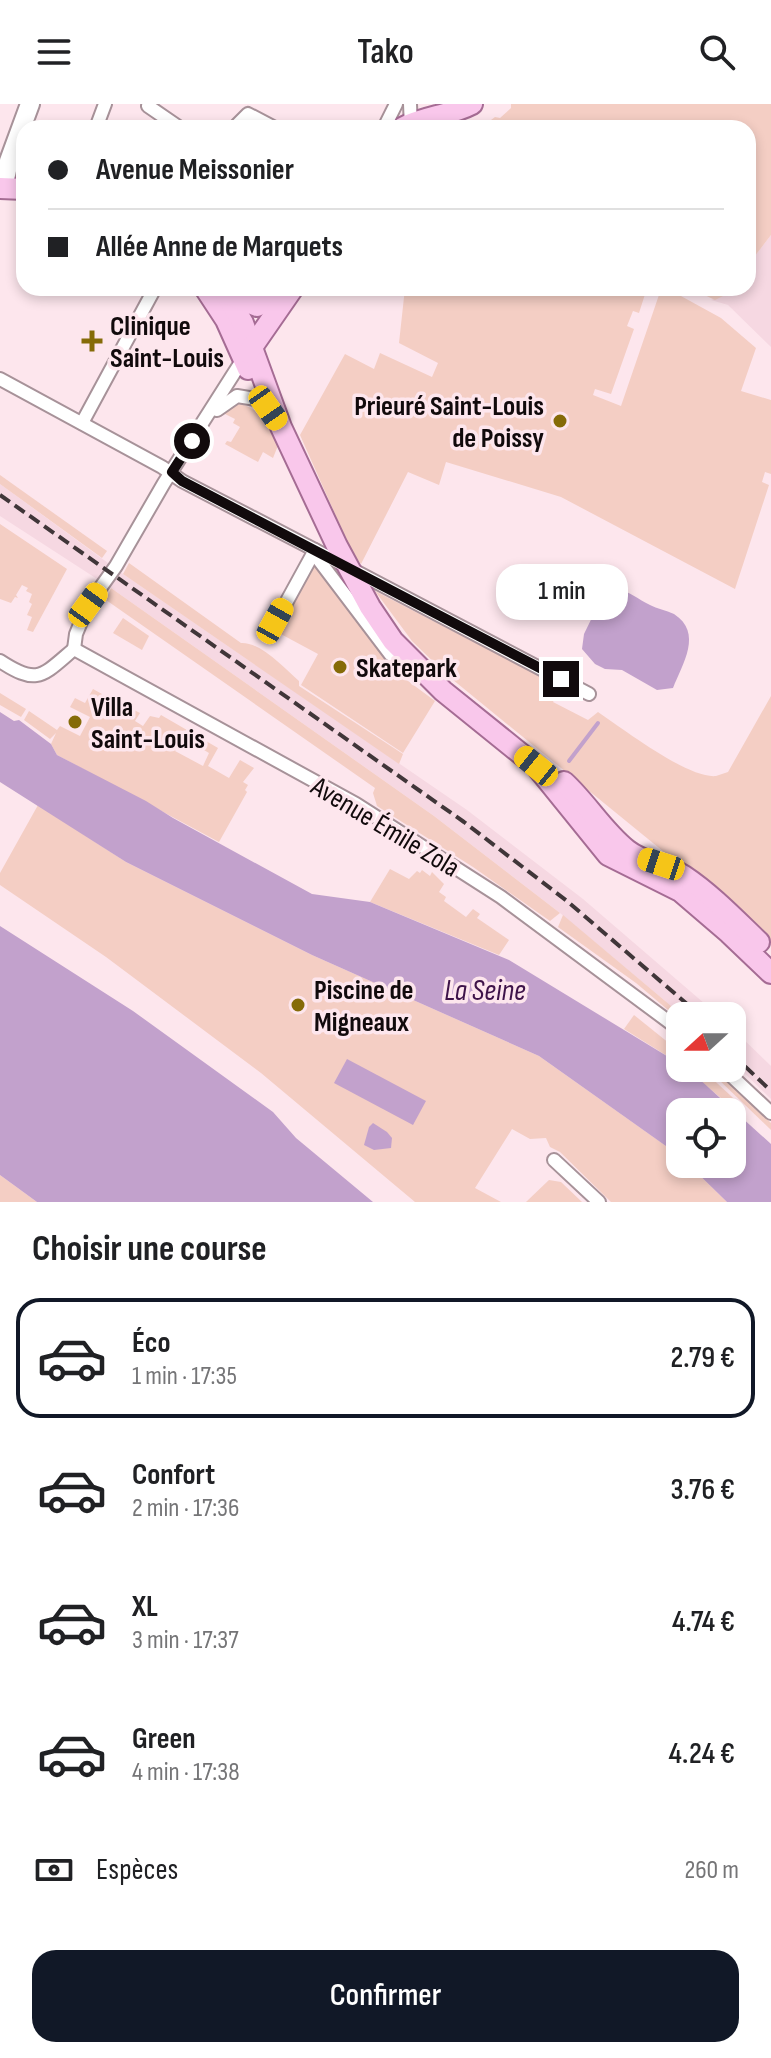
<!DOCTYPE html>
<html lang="fr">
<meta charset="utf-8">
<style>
:root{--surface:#fff;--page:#f6f6f6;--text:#202124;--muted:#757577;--line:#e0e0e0;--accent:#111827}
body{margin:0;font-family:"Sofia Sans Condensed",sans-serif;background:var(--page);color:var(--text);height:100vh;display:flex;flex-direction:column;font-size:30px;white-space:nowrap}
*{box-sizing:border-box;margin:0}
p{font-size:26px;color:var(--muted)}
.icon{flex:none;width:44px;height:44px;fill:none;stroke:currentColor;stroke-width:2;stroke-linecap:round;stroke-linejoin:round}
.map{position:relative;height:1098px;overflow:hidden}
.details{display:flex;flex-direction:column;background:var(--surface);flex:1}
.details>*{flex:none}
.hud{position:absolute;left:16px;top:16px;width:740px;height:176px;border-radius:24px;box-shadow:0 4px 12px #0003;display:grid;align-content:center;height:176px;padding:0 32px;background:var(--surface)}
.needle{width:52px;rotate:249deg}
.fabs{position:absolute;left:666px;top:898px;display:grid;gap:16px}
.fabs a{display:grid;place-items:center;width:80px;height:80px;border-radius:16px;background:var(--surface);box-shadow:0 4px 12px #0003;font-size:40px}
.end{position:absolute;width:36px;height:36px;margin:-18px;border:10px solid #110a0c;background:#fff;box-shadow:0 0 0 4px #fff}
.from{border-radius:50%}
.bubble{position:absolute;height:56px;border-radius:24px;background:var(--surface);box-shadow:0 4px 12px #0003;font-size:26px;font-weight:600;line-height:56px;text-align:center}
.car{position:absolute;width:24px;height:48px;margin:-24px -12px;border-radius:10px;box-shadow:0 0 6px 2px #0007;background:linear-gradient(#f5c518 24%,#345 0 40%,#f5c518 0 76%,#345 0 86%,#f5c518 0)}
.hud b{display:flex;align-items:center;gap:28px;height:76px;font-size:30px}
.hud b+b{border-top:2px solid var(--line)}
.hud i{width:20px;height:20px;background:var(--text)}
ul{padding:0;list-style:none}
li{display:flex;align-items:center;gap:24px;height:120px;margin:0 16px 12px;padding:0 16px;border:4px solid transparent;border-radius:24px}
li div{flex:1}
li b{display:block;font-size:30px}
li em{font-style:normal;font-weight:600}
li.on{border-color:var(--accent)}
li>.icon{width:72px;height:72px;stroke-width:1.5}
h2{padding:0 32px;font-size:36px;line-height:96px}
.pay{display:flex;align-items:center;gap:20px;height:88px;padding:0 32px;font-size:30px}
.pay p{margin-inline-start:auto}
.primary-button{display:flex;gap:16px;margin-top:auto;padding:16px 32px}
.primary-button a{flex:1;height:92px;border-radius:24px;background:var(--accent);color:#fff;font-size:32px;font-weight:600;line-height:92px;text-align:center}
header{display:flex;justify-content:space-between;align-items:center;height:104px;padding:0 32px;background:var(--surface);font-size:36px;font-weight:600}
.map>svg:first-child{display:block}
.built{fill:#f6d8e2}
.green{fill:#f4cec4;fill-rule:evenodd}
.water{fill:#c2a1cc}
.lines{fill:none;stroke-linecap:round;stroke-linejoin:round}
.stream{stroke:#c2a1cc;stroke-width:4}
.street-casing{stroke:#a79299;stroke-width:16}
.secondary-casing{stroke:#a79299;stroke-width:22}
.primary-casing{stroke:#a56c94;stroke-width:24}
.street{stroke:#fff;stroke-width:12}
.secondary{stroke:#fff;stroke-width:18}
.primary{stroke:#f9c7eb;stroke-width:20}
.rail{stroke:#403639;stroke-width:4;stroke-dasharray:12 6;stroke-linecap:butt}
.route{stroke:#110a0c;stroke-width:10}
.poi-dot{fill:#856b08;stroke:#fde6ed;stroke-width:3}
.labels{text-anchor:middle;stroke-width:7;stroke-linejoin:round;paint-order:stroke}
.poi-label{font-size:28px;font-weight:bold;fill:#110a0c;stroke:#fde6ed;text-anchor:start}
.street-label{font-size:28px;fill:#110a0c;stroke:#fde6ed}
.water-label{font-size:30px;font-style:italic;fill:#3e1349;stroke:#fde6ed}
</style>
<header><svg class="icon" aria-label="menu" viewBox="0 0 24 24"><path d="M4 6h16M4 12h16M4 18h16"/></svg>Tako<svg class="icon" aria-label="search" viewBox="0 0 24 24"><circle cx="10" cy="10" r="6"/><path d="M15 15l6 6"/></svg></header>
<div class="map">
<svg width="771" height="1098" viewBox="0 0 771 1098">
<rect width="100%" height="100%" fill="#fde6ed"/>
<g class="built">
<path d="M 771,131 L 771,243 L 728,201 L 711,196 L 725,191 L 730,184 L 748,184 L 748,161 Z"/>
<path d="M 0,380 L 123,470 L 467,706 L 583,795 L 719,912 L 683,912 L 560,809 L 434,712 L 111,484 L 0,412 Z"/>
<path d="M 732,924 L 771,962 L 771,995 L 732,957 Z"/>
</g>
<g class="green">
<path d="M 511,0 L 771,0 L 771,131 L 748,161 L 748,24 L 488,24 L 494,21 L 491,16 L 495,13 L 500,14 L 511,4 Z"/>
<path d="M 405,184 L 647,184 L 639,209 L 633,207 L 627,222 L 634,225 L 611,290 L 595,285 L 593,291 L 621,302 L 661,185 L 670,186 L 721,214 L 756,244 L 741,287 L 771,296 L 771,370 L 765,368 L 762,378 L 769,381 L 735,485 L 561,393 L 446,358 L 439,381 L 408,368 L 361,460 L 351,446 L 300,331 L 345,250 L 374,265 L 380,249 L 432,273 L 438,259 L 399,239 Z"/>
<path d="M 690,184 L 730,184 L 725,191 L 715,196 Z"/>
<path d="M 236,300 C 258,300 267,323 279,339 L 273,354 L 263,348 L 258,358 L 225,340 L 227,337 L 231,338 L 240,323 L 233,319 L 235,315 L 223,309 Z"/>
<path d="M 0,371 L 107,447 L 102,454 L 0,380 Z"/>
<path d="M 0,420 L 67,465 L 33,528 L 27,526 L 32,513 L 27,511 L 32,500 L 29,498 L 32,490 L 26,487 L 28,484 L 22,481 L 16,491 L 18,494 L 15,493 L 11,499 L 0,495 Z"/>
<path d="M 129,459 L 241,539 C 261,538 284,564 299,577 L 299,582 L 403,650 L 399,660 L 123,470 Z"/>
<path d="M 315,460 L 400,571 L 435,597 L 403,649 L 301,581 L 318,550 L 277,528 Z"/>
<path d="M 111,484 L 434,712 L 560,809 L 550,817 L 473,763 L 377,702 L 373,689 L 375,684 L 106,496 Z"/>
<path d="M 375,487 L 561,583 L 553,598 L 588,616 L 598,608 C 622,624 688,675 716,672 C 720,671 724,669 728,668 L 771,592 L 771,838 L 729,801 L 447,571 L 412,537 Z"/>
<path d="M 123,514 L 149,532 L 142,546 L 113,529 Z"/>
<path d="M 93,585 L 102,590 L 101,594 L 128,609 L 132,605 L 140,609 L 135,617 L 143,622 L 150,612 L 159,614 L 161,611 L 218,644 L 208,662 L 229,674 L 240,656 L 254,664 L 243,678 L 248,681 L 245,686 L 247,688 L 219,738 L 57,651 L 51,640 L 56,629 L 50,635 L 24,616 L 29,607 L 57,626 L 60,622 L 80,632 L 90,613 L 70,603 L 75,594 L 85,599 ZM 179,631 L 209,649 L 203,662 L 175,647 L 179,640 L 175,637 Z"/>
<path d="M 0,589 L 26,605 L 21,613 L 0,601 Z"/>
<path d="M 38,701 L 126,758 L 312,851 L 539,952 L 676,1049 L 680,1052 L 680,1060 L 688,1060 L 727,1098 L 611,1098 L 560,1048 L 550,1043 L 546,1034 L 530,1035 L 512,1025 L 475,1084 L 501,1098 L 415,1098 L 261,969 L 106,853 L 0,781 L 0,769 Z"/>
<path d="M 390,765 L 409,775 L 417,767 L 420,769 L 422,766 L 430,772 L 432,768 L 444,780 L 439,788 L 446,793 L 444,797 L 466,813 L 473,805 L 480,810 L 477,814 L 509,836 L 499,851 L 370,798 Z"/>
<path d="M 563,811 L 683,912 L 680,912 L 680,916 L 636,879 L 558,823 Z"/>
<path d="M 634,911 L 680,948 L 680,960 L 624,925 Z"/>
<path d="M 685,964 L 700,964 L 705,968 L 744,1004 L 740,1010 Z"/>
<path d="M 720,971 L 771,1019 L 771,1026 L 716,973 Z"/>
<path d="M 0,1071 L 37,1098 L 0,1098 Z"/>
<path d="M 549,1076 L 561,1078 L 582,1098 L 526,1098 Z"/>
</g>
<g class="water">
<path d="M 616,484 C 630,488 638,495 650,501 C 657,505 666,506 674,510 C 703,529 683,559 673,584 L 657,586 L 622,566 L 605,565 L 595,560 L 582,545 L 584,530 L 604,489 Z"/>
<path d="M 0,608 L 14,617 L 19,616 L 51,640 L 57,651 L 146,697 L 173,714 L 312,790 L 370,798 L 509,856 L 680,960 L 680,964 L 685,964 L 697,973 L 771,1040 L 771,1098 L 727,1098 L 688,1060 L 732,1060 L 732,1008 L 680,1008 L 680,1052 L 539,952 L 312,851 L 126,758 L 0,678 Z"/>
<path d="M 0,822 L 133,907 L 273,1008 L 296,1034 L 373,1098 L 37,1098 L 0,1071 Z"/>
<path d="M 347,955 L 426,997 L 413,1021 L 334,979 Z"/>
<path d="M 373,1019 L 387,1028 L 392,1034 L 391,1044 L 374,1046 L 364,1041 L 369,1023 Z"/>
</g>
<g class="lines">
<path class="stream" d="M 569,657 L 598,619"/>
<g class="street-casing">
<g id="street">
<path d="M 410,0 L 411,24"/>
<path d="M 148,2 L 180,24"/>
<path d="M 96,24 L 105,0"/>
<path d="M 234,24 L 248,10 L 275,24"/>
<path d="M 384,24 L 396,0"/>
<path d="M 0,275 L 162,363 L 182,377 L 315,446 L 318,455 L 390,550 L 409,561"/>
<path d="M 217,306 L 237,292 L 256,295 L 268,304"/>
<path d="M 82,319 L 155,184"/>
<path d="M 275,519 L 315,446 L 589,590"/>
<path d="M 74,545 L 356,700 L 501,793 L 680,926"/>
<path d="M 74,545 L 76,530 L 88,501 L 116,462 L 164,379 L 243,255"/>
<path d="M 0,557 C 38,582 42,572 74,545"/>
<path d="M 723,964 L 771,1009"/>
<path d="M 554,1056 L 599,1098"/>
</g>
</g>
<g class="secondary-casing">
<path id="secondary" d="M 3,84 L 9,57 L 30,0"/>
</g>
<g class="primary-casing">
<g id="primary">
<path d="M 402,24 C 425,12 449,12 472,0"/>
<path d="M 0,84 L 24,85"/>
<path d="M 205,184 L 226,216 L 248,265"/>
<path d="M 222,184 L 243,219 L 281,323 L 337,442 L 370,503 L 393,537 L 443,587 L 536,662 L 608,751 L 680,787 L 729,829 L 771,869"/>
<path d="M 227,190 L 257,202 L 289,187"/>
<path d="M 248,249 L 293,184"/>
<path d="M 564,678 C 587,699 603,727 627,746 C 643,759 666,761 684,772 C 711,790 735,815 759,838"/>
</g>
</g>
<use href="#street" class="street"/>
<use href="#secondary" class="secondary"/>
<use href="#primary" class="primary"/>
<g class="rail">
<path d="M 0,391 L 464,718 L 567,797 L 701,912"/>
<path d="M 732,950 L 771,987"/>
</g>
</g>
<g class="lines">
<path class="route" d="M 192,337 L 172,368 L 182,377 L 561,575"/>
</g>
<g class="poi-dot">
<path d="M88 225h8v8h8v8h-8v8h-8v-8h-8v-8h8z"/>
<circle cx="560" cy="317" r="8"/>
<circle cx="340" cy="563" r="8"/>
<circle cx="75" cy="618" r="8"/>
<circle cx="298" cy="901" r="8"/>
</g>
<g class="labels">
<g class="poi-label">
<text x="110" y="231">Clinique<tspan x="110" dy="32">Saint-Louis</tspan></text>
<text x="544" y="311" text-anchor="end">Prieuré Saint-Louis<tspan x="544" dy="32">de Poissy</tspan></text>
<text x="356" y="573">Skatepark</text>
<text x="91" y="612">Villa<tspan x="91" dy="32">Saint-Louis</tspan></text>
<text x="314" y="895">Piscine de<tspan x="314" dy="32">Migneaux</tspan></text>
</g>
<g class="street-label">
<text transform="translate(386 722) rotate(31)" y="10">Avenue Émile Zola</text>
</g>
<g class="water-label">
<text x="485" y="896">La Seine</text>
</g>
</g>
</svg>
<div class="fabs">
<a><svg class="needle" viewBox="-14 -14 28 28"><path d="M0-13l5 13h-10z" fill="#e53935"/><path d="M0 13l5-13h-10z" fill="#757577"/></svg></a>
<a><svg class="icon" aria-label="locate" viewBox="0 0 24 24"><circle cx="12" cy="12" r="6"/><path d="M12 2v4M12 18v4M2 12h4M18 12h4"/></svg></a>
</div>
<i class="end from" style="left:192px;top:337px"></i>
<i class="end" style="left:561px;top:575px"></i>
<div class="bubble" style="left:496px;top:460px;width:132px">1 min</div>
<i class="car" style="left:268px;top:304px;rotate:145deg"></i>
<i class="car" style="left:88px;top:501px;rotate:36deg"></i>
<i class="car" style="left:275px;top:517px;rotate:29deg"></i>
<i class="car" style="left:536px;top:662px;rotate:309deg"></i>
<i class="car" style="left:661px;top:760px;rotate:288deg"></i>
<div class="hud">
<b><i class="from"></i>Avenue Meissonier</b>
<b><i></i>Allée Anne de Marquets</b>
</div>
</div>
<section class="details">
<h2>Choisir une course</h2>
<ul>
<li class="on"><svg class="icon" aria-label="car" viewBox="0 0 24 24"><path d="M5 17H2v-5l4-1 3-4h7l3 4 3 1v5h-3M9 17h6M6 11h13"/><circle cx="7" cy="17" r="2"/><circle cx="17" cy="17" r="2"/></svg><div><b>Éco</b><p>1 min · 17:35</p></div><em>2.79 €</em></li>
<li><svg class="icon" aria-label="car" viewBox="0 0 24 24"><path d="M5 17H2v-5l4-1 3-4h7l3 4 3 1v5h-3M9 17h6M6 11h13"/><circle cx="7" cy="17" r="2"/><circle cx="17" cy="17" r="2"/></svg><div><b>Confort</b><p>2 min · 17:36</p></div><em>3.76 €</em></li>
<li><svg class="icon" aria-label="car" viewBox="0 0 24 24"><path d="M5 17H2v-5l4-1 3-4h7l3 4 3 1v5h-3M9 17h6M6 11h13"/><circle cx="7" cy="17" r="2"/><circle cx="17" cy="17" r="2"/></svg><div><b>XL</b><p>3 min · 17:37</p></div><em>4.74 €</em></li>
<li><svg class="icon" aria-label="car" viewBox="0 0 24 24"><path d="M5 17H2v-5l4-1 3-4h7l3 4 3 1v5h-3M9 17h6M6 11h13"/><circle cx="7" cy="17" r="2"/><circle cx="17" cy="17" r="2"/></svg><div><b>Green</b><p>4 min · 17:38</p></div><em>4.24 €</em></li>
</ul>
<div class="pay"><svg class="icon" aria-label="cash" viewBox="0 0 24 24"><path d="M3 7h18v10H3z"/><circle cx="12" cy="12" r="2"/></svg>Espèces<p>260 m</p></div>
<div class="primary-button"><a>Confirmer</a></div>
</section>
